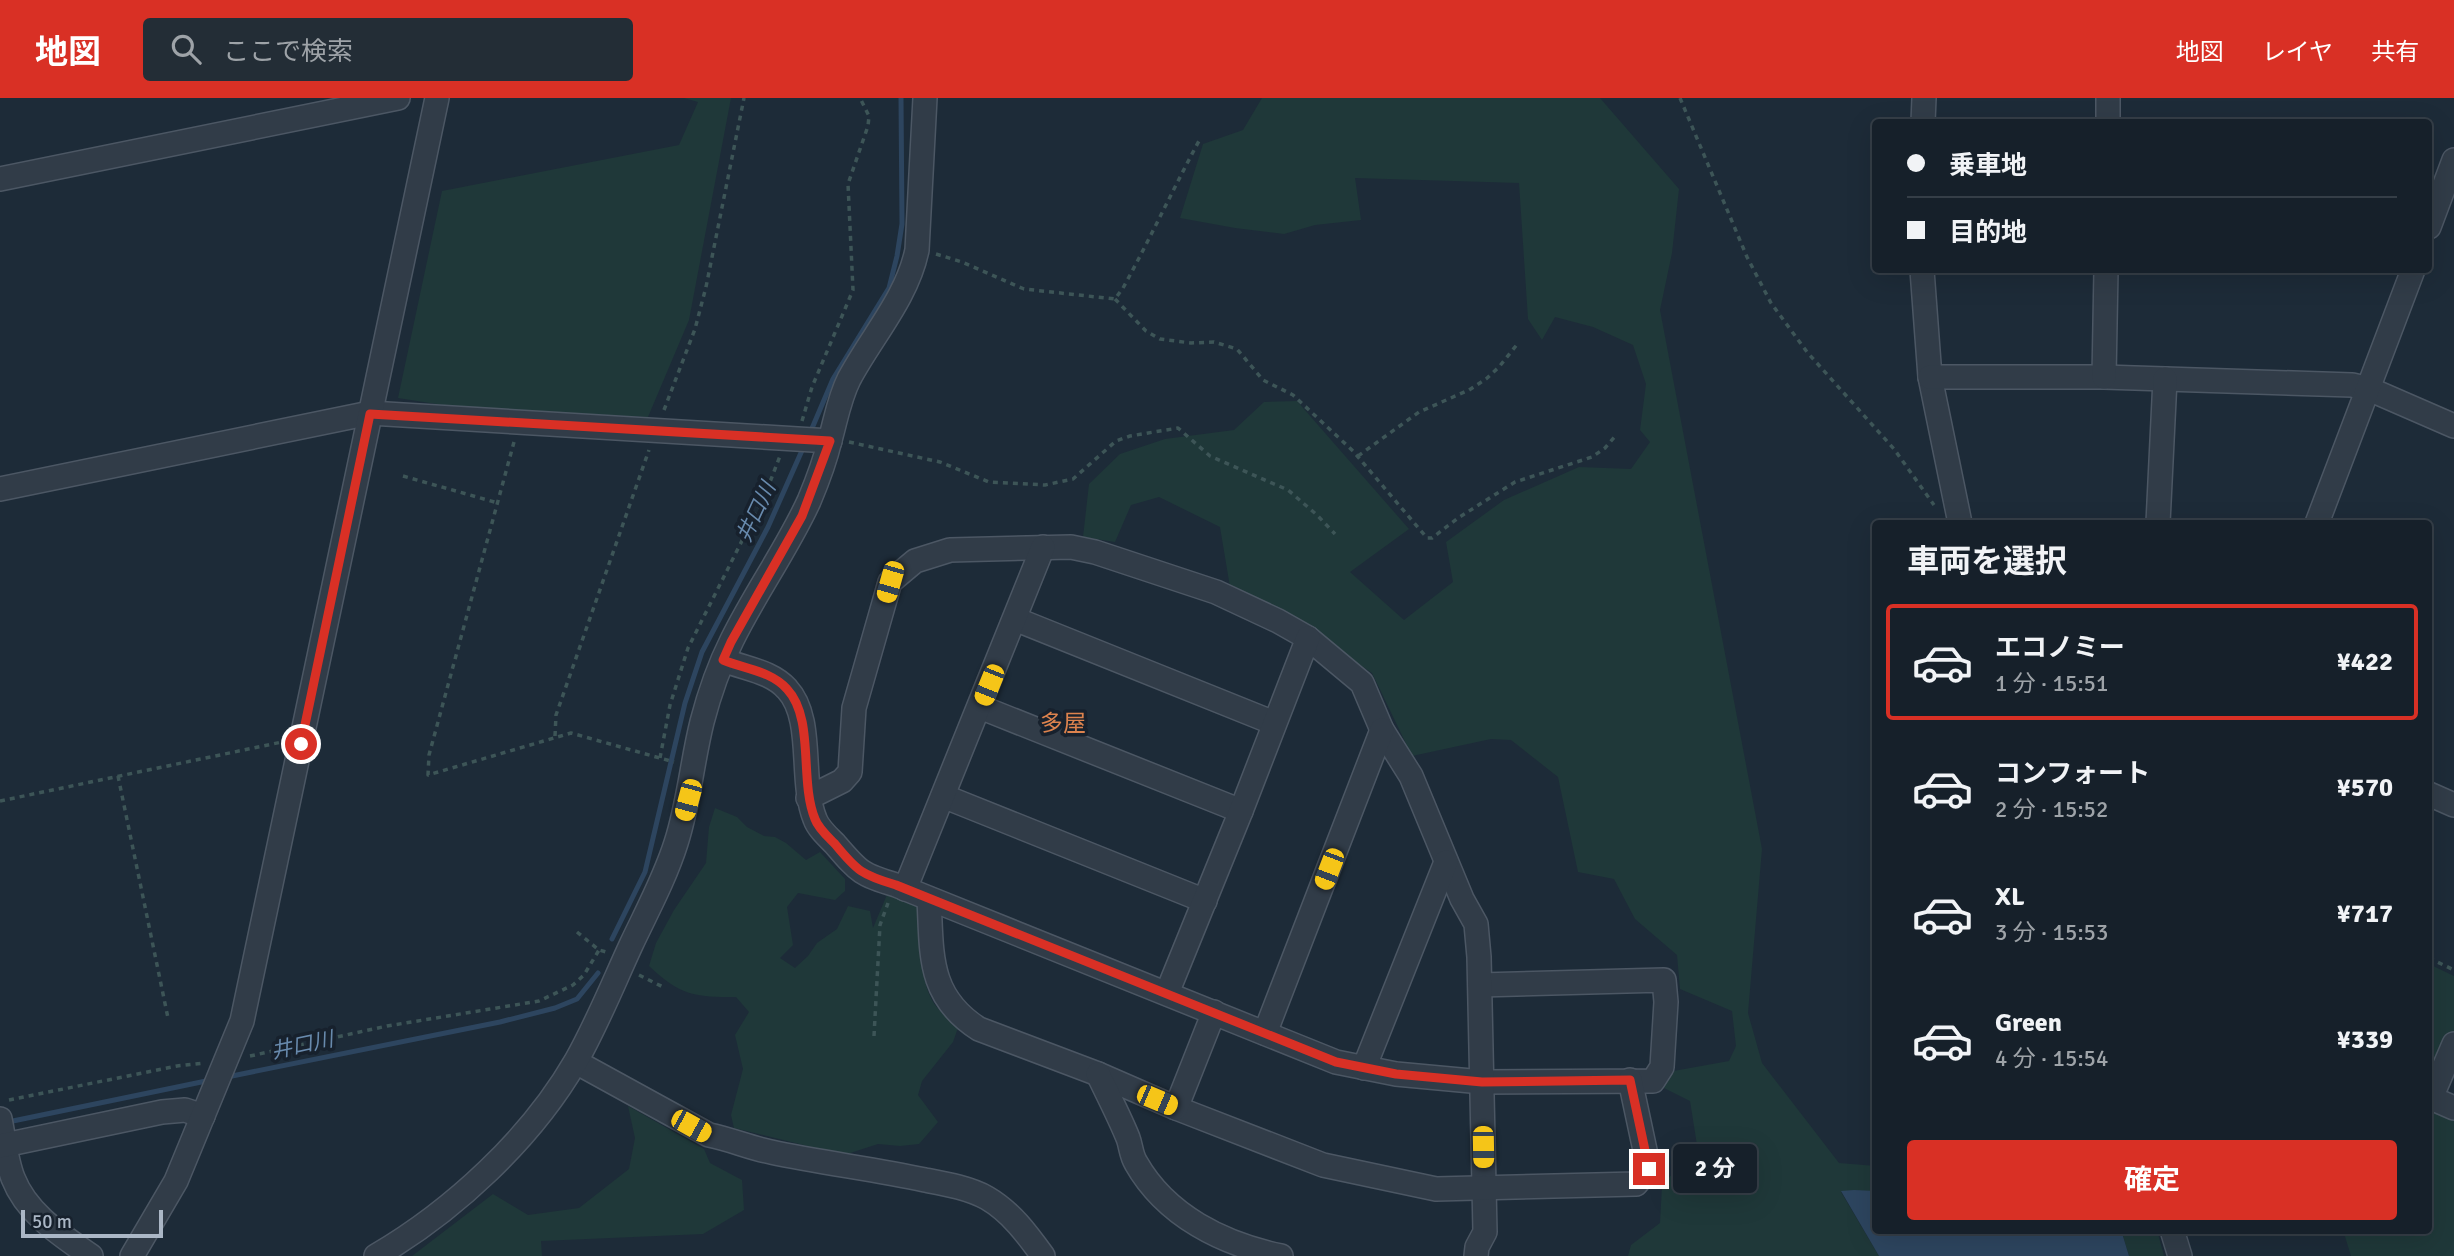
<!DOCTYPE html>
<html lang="ja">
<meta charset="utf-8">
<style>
:root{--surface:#16202a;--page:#232d36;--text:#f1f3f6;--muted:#9ea3a8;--line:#353e47;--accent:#d93025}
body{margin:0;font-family:Signika,"Noto Sans JP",sans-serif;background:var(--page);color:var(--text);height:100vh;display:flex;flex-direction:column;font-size:26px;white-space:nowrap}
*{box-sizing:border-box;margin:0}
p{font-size:23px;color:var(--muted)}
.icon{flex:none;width:38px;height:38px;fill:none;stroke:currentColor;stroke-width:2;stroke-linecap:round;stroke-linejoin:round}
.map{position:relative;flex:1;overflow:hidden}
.panel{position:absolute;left:1872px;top:422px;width:560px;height:714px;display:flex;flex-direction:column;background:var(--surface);border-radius:7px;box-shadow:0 7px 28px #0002,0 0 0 2px var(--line)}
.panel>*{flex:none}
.top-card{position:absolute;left:1872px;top:21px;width:560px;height:154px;border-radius:7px;box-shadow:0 7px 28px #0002,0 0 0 2px var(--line);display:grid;align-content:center;height:154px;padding:0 35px;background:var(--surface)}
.scale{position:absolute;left:21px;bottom:18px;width:142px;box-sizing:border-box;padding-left:7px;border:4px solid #abb7c6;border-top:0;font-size:19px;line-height:24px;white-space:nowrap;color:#abb7c6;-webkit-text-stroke:5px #17212d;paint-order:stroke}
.end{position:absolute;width:32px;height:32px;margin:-16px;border:9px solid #d93025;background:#fff;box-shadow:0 0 0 4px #fff}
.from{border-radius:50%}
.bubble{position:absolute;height:49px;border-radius:7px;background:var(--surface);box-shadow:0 7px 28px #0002,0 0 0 2px var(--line);font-size:23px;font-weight:700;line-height:49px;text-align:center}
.car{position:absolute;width:21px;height:42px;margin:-21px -10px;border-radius:9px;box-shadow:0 0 5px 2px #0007;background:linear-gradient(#f5c518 24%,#345 0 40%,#f5c518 0 76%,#345 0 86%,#f5c518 0)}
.top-card b{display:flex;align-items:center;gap:24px;height:66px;font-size:26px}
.top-card b+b{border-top:2px solid var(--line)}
.top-card i{width:18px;height:18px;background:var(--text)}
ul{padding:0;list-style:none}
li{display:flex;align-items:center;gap:21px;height:116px;margin:0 14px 10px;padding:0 21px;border:4px solid transparent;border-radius:7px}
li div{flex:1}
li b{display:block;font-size:26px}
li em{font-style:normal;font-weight:700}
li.selected{border-color:var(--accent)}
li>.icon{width:63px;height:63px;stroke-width:1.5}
h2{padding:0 35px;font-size:32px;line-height:84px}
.cta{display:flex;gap:14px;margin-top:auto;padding:14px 35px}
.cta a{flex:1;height:80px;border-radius:7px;background:var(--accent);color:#fff;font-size:28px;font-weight:700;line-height:80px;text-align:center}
header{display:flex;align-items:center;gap:42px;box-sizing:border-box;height:98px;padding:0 35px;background:var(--accent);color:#fff}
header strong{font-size:33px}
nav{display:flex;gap:38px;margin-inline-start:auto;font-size:24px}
.search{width:490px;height:63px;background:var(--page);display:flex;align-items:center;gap:18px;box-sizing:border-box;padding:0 24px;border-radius:7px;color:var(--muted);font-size:26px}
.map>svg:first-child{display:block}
.green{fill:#1f3839}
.water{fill:#2d455f}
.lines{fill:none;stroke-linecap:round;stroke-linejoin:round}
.stream{stroke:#2d455f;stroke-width:5}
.minor-casing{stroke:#4c5764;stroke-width:26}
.path{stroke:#3d5557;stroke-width:3.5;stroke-dasharray:5 5;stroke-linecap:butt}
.minor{stroke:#313c48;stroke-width:23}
.route{stroke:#d93025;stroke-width:9}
.labels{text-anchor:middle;stroke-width:7;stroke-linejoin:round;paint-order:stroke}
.water-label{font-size:21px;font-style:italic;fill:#688aad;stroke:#17212d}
.quarter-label{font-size:23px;fill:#dd834e;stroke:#17212d}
</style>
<header>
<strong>地図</strong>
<div class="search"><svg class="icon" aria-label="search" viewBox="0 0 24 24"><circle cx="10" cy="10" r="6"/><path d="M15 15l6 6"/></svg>ここで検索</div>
<nav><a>地図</a><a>レイヤ</a><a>共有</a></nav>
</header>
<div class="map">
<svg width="2454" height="1158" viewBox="0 0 2454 1158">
<rect width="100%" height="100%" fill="#1d2b38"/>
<g class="green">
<path d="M 684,0 L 731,0 L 689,222 L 648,319 L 462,310 L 398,300 L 442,93 L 679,47 L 698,4 Z"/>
<path d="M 1262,0 L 1600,0 L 1679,91 L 1672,155 L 1660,212 L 1762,751 L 1748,915 L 1762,965 L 1839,1065 L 1876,1068 L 1876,1093 L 1841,1094 L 1879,1158 L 1628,1158 L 1631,1147 L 1660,1125 L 1662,1088 L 1697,1047 L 1690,1003 L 1664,990 L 1668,974 L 1729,963 L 1736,948 L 1732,913 L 1680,891 L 1677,857 L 1635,821 L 1614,781 L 1578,774 L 1558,679 L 1511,642 L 1491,641 L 1412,658 L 1372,575 L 1306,530 L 1230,489 L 1220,429 L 1159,399 L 1131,407 L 1115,444 L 1083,439 L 1089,386 L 1120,356 L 1165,341 L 1234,332 L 1264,304 L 1297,303 L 1409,431 L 1350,474 L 1404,522 L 1453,484 L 1446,444 L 1504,402 L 1579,369 L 1631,371 L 1650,344 L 1640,332 L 1646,286 L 1633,247 L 1593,229 L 1555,219 L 1542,242 L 1528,221 L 1519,85 L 1355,80 L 1361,122 L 1315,127 L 1284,136 L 1235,130 L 1180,120 L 1203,46 L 1243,32 Z"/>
<path d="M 715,710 L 737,719 L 747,729 L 764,738 L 775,739 L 786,745 L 806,762 L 820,754 L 845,781 L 845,793 L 835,802 L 798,795 L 787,809 L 793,847 L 780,860 L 795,870 L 808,858 L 817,845 L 837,831 L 848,808 L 870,813 L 873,830 L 889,792 L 917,803 L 921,810 C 922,838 918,874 931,900 C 936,912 949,920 959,927 L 953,944 L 922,983 L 918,997 L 938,1024 L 919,1046 L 900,1048 L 878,1046 L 844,1057 L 734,1030 L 731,1017 L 743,971 L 735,937 L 749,914 L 736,899 C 694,899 681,898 649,868 L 656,845 L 674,812 L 706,765 L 709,729 Z"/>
<path d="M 2429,866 L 2454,878 L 2454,934 L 2429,991 Z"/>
<path d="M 2429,1005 L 2454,1016 L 2454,1158 L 2351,1158 L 2343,1132 L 2429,1132 Z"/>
<path d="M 628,1008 L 704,1051 L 710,1065 L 742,1082 L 744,1112 L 703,1136 L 541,1143 L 542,1158 L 412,1158 L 493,1096 L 528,1117 L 579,1110 L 629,1071 L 635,1040 Z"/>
<path d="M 2115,1132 L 2157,1132 L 2164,1158 L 2129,1158 L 2122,1135 Z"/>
</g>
<path class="water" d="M 1854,1092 L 1876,1093 L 1876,1132 L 2115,1132 L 2122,1135 L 2129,1158 L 1879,1158 L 1841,1093 Z"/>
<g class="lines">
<g class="stream">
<path d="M 810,335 L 833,281 L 889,190 L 897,158 L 902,126 L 901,0"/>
<path d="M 612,841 L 645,774 L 685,605 L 702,554 L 768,429 L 804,348"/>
<path d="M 227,979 L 500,924 L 555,910 L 577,901 L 598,875"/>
<path d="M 8,1024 L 211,982"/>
</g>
<g class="minor-casing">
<g id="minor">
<path d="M 1923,24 L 1924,0"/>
<path d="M 2108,24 L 2108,0"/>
<path d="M 0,81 L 398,0"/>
<path d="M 2429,129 L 2454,62"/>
<path d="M 1922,172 L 1930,279 L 1960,425"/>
<path d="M 1930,279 L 2104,279 L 2352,287 L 2369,291 L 2454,328"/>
<path d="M 2104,279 L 2106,172"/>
<path d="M 0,391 L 370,315 L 830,343"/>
<path d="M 2158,425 L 2165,281"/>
<path d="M 2317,425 L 2413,172"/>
<path d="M 1015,521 L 1274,625"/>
<path d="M 724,562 C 745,571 771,573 787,591 C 815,621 799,682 815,721 C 818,730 828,739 835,746 C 859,774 861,777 896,787 L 1336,964 L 1396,976 L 1482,984 L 1653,983 L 1662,969 L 1666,904 L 1664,882 L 1480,887"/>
<path d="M 980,609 L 1241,713"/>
<path d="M 2429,696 L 2454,707"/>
<path d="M 943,698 L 1205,803"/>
<path d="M 808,700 L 842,683 L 850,674 L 854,610 L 890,484 L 915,463 L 950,452 L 1071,449 L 1095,454 L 1216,494 L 1278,523 L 1308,540 L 1362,585 L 1382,632 L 1411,678 L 1462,801 L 1476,826 L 1479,859 L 1485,1134 L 1477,1149 L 1476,1158"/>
<path d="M 905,791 L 1043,449"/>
<path d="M 929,801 C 932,855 927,898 979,931 L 1098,976 L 1176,1010 L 1323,1067 L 1436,1091 L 1636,1086 L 1649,1071 L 1630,982"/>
<path d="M 1167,895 L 1241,713 L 1308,540"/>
<path d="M 1265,935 L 1382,632"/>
<path d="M 2454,946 L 2431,1000 L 2454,1010"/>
<path d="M 576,964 L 709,1037 C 730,1041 750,1050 771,1054 C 822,1065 874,1071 925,1082 C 946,1086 969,1090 987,1100 C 1011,1114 1027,1136 1043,1158"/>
<path d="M 1364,970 L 1446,764"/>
<path d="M 1098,976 C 1108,997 1119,1018 1128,1040 C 1131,1048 1131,1057 1136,1065 C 1166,1118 1223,1146 1281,1158"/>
<path d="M 1176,1010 L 1214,914"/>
<path d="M 0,1021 C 4,1040 6,1062 13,1080 C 27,1116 61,1137 91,1158"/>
<path d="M 0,1048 L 162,1014 L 185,1012 L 203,1018"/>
<path d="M 2172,1132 L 2180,1158"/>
<path d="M 132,1158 L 176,1083 L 242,923 L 437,0"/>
<path d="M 376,1158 C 453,1113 531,1041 576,963 C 597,926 613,886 631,847 C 647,813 665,780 676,745 C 689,705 692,664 702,624 C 709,597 719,568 732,542 C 755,495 787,451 809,403 C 817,384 825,363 830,342 C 836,321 839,301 849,281 C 872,238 907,200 917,152 L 925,0"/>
</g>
</g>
<g class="path">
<path d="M 1680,0 L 1747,159 L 1771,205 L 1807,254 L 1894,351 L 1934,407"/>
<path d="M 936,156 L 962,164 L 1024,191 L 1115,201 L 1123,190 C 1150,141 1173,91 1200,41"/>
<path d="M 1115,201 L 1146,233 L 1160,241 L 1191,245 L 1214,244 L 1237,251 L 1263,282 L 1293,297 L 1353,353 L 1427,440 L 1432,440 L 1458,420 L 1515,384 L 1592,359 L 1605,350 L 1617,336"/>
<path d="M 664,312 L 695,231 L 706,189 L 744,0"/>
<path d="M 802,323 L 812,289 L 853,192 L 848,86 L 868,28 L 869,18 L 860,0"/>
<path d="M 514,344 L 429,657 L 428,677 L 571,635 L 674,664"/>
<path d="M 849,344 L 940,364 L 989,384 L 1045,387 L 1073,381 L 1116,343 L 1130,338 L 1178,330 L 1210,358 L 1288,392 L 1317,417 L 1335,436"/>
<path d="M 1358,358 L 1419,314 L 1469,292 L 1486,281 L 1499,269 L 1519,244"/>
<path d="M 403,378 L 498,405"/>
<path d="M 555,638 L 556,617 L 649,352"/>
<path d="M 660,660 L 670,607 L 688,550 L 765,397 L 780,358"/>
<path d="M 118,678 L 168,920"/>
<path d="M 0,703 L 282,644"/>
<path d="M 577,834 L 599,852 L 606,854"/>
<path d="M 2429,860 L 2454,872"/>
<path d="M 639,877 L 665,890"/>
<path d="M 874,938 L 880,827 L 888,805"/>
<path d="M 250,958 L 387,928 L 539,903 L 573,887 L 584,877 L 599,852"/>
<path d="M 9,1002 L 177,968 L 204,965"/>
</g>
<use href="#minor" class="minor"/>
</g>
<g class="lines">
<path class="route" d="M 301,646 L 370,316 L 830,343 L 802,418 L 731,544 L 723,562 C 745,571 771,573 787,591 C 815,621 799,682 815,721 C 818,730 828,739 835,746 C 857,773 862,777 896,787 L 1336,964 L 1396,976 L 1482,984 L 1630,982 L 1649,1071"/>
</g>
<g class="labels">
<g class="water-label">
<text transform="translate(756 414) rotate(-65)" y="7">井口川</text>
<text transform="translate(302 947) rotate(-12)" y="7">井口川</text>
</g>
<g class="quarter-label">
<text x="1063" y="633">多屋</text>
</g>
</g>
</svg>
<div class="scale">50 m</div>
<i class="end from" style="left:301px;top:646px"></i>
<i class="end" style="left:1649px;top:1071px"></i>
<div class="bubble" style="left:1673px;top:1046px;width:84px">2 分</div>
<i class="car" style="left:890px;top:484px;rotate:196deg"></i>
<i class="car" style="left:989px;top:587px;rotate:202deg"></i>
<i class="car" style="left:688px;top:702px;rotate:195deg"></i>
<i class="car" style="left:1329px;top:771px;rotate:201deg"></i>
<i class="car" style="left:1157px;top:1002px;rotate:113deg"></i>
<i class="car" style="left:691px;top:1028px;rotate:119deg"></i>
<i class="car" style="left:1483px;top:1049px;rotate:179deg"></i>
<div class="top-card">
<b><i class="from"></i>乗車地</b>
<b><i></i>目的地</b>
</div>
<section class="panel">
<h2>車両を選択</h2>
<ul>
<li class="selected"><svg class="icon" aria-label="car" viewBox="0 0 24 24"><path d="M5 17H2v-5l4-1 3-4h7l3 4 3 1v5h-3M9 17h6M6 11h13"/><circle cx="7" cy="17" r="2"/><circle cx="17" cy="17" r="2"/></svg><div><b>エコノミー</b><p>1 分 · 15:51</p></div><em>¥422</em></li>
<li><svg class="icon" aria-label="car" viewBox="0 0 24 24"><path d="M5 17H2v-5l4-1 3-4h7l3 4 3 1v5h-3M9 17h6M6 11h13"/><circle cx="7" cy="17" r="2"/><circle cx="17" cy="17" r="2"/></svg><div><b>コンフォート</b><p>2 分 · 15:52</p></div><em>¥570</em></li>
<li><svg class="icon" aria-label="car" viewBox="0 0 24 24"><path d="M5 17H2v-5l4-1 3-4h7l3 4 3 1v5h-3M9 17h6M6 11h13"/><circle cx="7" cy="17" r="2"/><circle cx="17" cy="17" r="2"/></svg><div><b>XL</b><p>3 分 · 15:53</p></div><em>¥717</em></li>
<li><svg class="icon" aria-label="car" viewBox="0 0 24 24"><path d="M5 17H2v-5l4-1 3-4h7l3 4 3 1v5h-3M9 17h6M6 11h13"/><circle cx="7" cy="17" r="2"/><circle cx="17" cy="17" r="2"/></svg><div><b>Green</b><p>4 分 · 15:54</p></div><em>¥339</em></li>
</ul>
<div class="cta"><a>確定</a></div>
</section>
</div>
